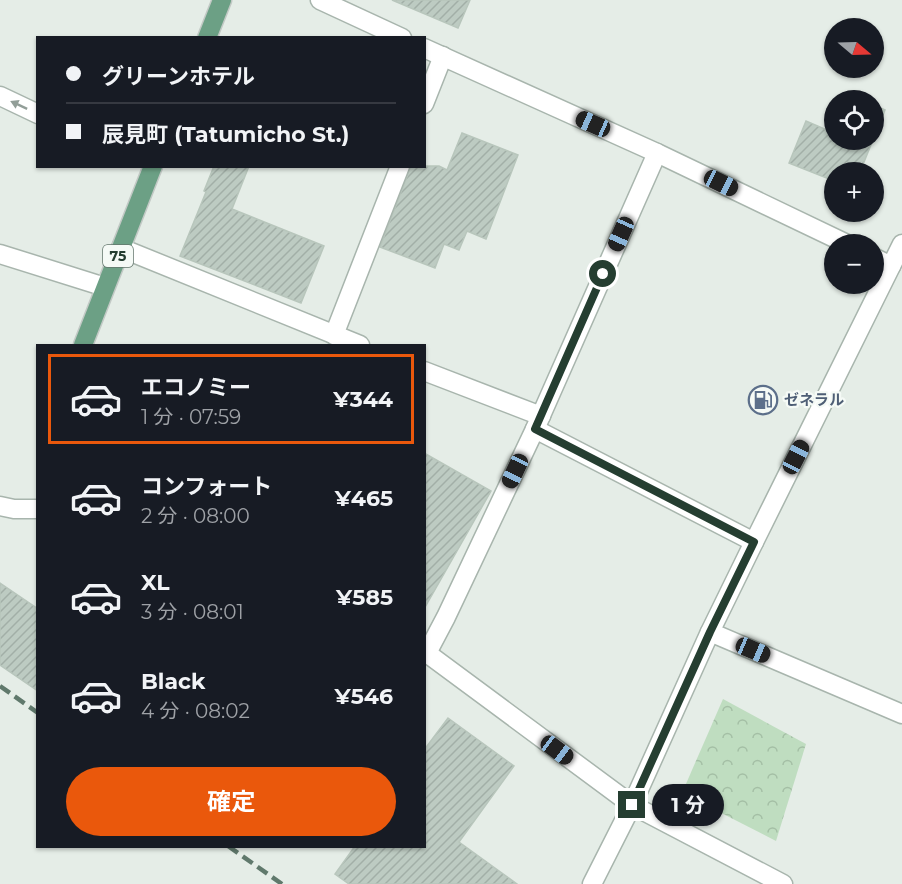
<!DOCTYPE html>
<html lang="ja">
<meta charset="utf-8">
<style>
:root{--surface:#171b24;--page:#242831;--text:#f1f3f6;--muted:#9ea1a6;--line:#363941;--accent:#ea580c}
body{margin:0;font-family:Montserrat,"Noto Sans JP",sans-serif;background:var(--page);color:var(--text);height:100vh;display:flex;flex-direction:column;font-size:22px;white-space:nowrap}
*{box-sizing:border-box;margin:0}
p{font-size:20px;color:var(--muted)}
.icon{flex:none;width:33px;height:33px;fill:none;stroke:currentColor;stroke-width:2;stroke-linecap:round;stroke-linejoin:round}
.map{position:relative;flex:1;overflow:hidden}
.panel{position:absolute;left:36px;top:344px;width:390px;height:504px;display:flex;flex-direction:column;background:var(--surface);border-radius:0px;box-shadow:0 2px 4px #0004}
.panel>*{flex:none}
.top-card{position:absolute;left:36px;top:36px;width:390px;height:132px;border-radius:0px;box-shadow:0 2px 4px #0004;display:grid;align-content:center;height:132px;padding:0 30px;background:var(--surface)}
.needle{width:39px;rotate:109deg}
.fabs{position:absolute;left:824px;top:18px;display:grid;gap:12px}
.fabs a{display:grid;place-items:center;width:60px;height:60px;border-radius:50%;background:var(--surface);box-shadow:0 2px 4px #0004;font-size:30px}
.end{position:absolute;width:27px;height:27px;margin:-14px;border:8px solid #253e31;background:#fff;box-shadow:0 0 0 3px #fff}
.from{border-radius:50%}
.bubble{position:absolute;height:42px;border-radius:21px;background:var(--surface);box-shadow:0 2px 4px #0004;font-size:20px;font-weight:700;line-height:42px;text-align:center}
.car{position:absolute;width:18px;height:36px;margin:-18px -9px;border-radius:8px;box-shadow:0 0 4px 2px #0007;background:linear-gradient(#222 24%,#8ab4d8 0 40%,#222 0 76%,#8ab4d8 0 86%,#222 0)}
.top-card b{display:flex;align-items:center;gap:21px;height:57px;font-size:22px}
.top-card b+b{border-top:2px solid var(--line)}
.top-card i{width:15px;height:15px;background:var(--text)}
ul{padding:10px 0 0;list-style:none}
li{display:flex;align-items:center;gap:18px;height:90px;margin:0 12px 9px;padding:0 18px;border:3px solid transparent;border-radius:0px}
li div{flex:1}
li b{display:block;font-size:22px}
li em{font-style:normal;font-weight:700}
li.on{border-color:var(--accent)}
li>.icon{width:54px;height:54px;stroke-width:1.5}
.primary-button{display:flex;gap:12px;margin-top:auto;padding:12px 30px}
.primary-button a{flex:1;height:69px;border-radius:36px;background:var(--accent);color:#fff;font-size:24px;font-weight:700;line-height:69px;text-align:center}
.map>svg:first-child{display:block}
.forest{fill:url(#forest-crowns)}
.building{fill:url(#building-hatch);stroke:#b8c6bc;stroke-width:1.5}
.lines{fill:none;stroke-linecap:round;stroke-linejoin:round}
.minor-casing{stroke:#a8b5ad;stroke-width:21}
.tertiary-casing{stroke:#a8b5ad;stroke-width:21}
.primary-casing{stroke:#c2c9c5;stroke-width:21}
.minor{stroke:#fff;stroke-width:18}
.tertiary{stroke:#fff;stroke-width:18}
.primary{stroke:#6ca085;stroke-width:18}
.rail{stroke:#60796c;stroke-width:4.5;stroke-dasharray:12 6;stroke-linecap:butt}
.oneway{fill:#929e98}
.route{stroke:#253e31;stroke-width:8}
.labels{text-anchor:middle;stroke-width:4.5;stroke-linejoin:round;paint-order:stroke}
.shield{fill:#f5faf6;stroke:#63766c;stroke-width:1.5}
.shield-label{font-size:14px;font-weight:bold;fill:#253e31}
.service-label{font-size:15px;font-weight:bold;fill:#4e5e75;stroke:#f5faf6;text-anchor:start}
</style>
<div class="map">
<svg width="902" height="884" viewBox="0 0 902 884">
<defs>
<pattern id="forest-crowns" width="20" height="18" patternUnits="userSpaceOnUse" patternTransform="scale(1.5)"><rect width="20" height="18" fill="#bfddc0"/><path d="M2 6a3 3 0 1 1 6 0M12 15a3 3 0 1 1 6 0" fill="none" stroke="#a4bfa5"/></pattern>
<pattern id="building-hatch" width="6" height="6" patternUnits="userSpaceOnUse" patternTransform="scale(1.5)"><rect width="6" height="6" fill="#bdcbc2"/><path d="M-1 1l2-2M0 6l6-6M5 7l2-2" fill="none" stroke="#a2afa7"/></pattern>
</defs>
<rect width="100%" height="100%" fill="#e5ede7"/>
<path class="forest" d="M 723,699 L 806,744 L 776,841 L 682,793 Z"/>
<g class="building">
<path d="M 392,0 L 470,0 L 458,28 Z"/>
<path d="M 873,105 L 885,110 L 860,172 L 834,172 L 834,181 L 789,163 L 806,121 L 834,133 L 834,140 L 873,140 Z"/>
<path d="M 462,133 L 518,155 L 486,239 L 467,231 L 459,250 L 444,244 L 435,268 L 380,247 L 411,166 L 439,166 L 447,170 Z"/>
<path d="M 214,166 L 249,166 L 232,209 L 324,246 L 301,303 L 180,256 L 206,192 L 204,191 Z"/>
<path d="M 424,453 L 491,491 L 424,609 Z"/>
<path d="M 0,583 L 38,609 L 38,691 L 0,665 Z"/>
<path d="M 448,718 L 514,766 L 459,842 L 517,884 L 349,884 L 335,874 L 355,846 L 424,846 L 424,750 Z"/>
</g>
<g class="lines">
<g class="minor-casing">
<g id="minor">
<path d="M 320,0 L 402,38"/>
<path d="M 424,48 L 657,153 L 847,244"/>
<path d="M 0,96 L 38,114"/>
<path d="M 424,104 L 443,56"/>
<path d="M 121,248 L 360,345"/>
<path d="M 0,254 L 105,287"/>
<path d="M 873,257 L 891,266"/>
<path d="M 334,335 L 400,166"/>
<path d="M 424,371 L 541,416"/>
<path d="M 535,429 L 754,542"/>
<path d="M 710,632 L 902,714"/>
<path d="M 427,653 L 446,617 L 535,429 L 657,153"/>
<path d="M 592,884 L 632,805 L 710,632 L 754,542 L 902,244"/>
</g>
</g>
<g class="tertiary-casing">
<g id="tertiary">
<path d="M 0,506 L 14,509 L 38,509"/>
<path d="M 424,651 L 632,805 L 783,884"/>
</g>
</g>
<g class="primary-casing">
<g id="primary">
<path d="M 207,38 L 222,0"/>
<path d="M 83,345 L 153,166"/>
</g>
</g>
<use href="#minor" class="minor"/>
<use href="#tertiary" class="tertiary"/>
<use href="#primary" class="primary"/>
<g class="rail">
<path d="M 0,686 L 38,713"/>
<path d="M 228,846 L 282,884"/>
</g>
</g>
<defs><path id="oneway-solid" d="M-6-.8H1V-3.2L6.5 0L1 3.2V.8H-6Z" transform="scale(1.5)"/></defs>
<use class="oneway" href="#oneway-solid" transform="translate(19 105) rotate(-155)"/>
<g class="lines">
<path class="route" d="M 603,274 L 535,429 L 754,542 L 710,632 L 632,805"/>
</g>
<defs>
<g id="fuel-ring" transform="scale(1.5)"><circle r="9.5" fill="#f5faf6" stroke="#5c6f8a" stroke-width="1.5"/><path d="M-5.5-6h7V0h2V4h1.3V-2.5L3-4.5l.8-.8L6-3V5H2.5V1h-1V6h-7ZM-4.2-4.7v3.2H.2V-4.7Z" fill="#5c6f8a"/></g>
</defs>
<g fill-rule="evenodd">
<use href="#fuel-ring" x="763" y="400"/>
</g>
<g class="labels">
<rect class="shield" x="103" y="245" width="30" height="22" rx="4.5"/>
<g class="shield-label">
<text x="118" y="261">75</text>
</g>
<g class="service-label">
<text x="784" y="405">ゼネラル</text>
</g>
</g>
</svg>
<div class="fabs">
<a><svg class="needle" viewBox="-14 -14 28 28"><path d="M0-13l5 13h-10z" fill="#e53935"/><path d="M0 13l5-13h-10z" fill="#9ea1a6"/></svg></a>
<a><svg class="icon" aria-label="locate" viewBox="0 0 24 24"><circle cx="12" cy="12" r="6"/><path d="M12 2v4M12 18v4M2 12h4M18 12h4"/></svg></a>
<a>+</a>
<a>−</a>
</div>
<i class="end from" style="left:603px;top:274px"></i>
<i class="end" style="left:632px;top:805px"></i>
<div class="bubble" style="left:652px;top:784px;width:72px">1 分</div>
<i class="car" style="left:593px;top:124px;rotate:294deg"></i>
<i class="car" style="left:721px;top:183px;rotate:116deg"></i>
<i class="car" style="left:621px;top:234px;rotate:204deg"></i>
<i class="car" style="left:796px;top:457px;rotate:27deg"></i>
<i class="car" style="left:515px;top:471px;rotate:205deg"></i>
<i class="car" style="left:753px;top:650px;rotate:113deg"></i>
<i class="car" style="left:557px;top:750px;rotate:127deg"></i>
<div class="top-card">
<b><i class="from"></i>グリーンホテル</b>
<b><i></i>辰見町 (Tatumicho St.)</b>
</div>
<section class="panel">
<ul>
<li class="on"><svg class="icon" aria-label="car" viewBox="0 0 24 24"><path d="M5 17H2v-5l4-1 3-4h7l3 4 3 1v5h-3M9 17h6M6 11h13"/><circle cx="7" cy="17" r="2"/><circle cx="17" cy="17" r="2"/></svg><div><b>エコノミー</b><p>1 分 · 07:59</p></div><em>¥344</em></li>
<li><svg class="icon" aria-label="car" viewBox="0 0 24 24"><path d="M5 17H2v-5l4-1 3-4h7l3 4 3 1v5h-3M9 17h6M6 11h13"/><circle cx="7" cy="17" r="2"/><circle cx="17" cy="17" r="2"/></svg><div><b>コンフォート</b><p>2 分 · 08:00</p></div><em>¥465</em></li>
<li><svg class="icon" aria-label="car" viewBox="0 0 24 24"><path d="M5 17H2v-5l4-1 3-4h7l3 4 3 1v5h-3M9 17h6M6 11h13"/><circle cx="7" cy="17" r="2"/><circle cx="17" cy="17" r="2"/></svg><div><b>XL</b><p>3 分 · 08:01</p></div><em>¥585</em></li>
<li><svg class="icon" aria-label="car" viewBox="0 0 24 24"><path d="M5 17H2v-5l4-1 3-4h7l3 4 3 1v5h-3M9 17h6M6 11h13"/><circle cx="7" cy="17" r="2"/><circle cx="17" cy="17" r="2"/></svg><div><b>Black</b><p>4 分 · 08:02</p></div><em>¥546</em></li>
</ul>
<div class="primary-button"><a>確定</a></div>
</section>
</div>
